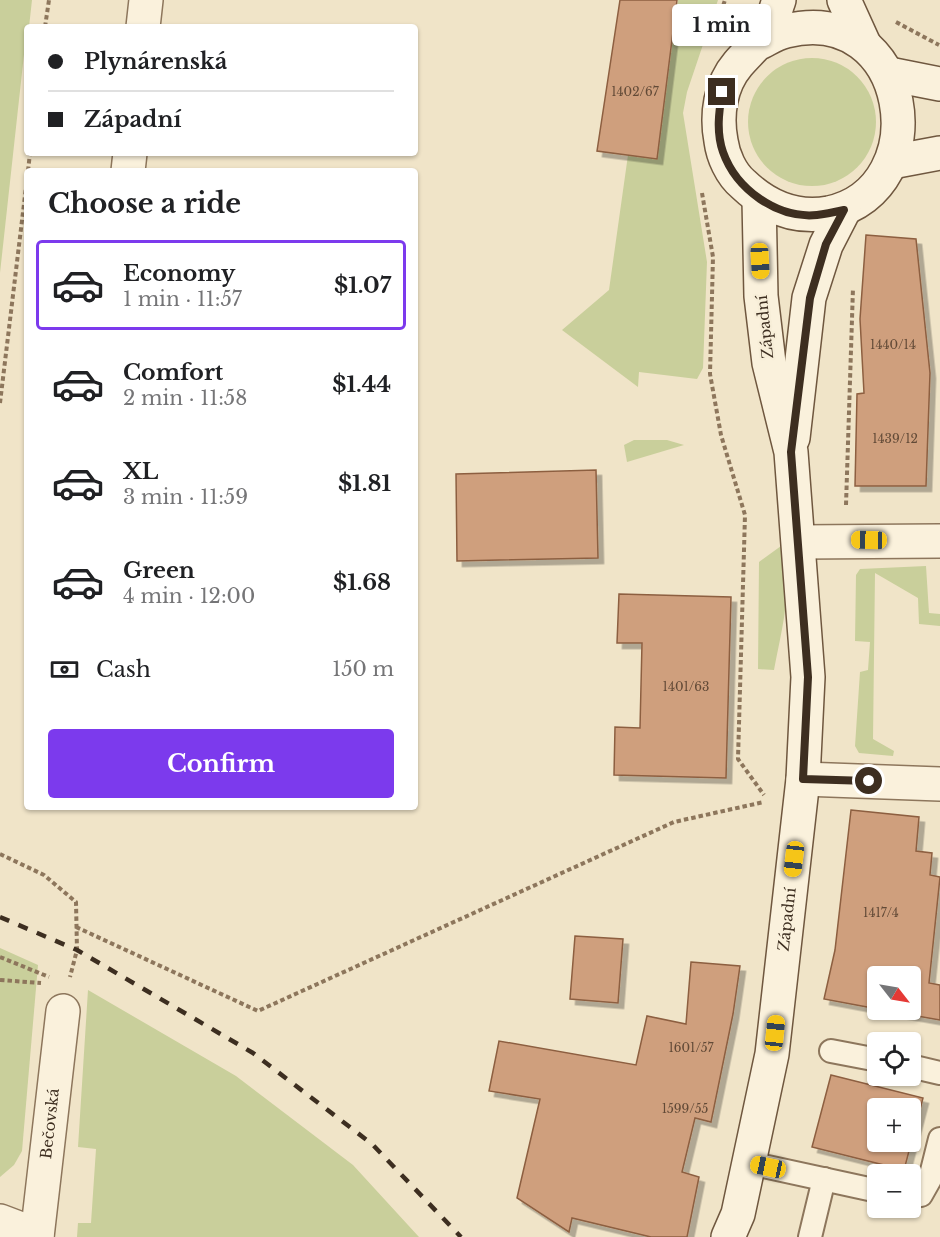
<!DOCTYPE html>
<meta charset="utf-8">
<style>
:root{--surface:#fff;--page:#f2f2f2;--text:#202124;--muted:#757577;--line:#e0e0e0;--accent:#7c3aed}
body{margin:0;font-family:"Libre Baskerville",serif;background:var(--page);color:var(--text);height:100vh;display:flex;flex-direction:column;font-size:22px;white-space:nowrap}
*{box-sizing:border-box;margin:0}
p{font-size:20px;color:var(--muted)}
.icon{flex:none;width:33px;height:33px;fill:none;stroke:currentColor;stroke-width:2;stroke-linecap:round;stroke-linejoin:round}
.map{position:relative;flex:1;overflow:hidden}
.drawer{position:absolute;left:24px;top:168px;width:394px;height:642px;display:flex;flex-direction:column;background:var(--surface);border-radius:6px;box-shadow:0 2px 4px #0004}
.drawer>*{flex:none}
.top-card{position:absolute;left:24px;top:24px;width:394px;height:132px;border-radius:6px;box-shadow:0 2px 4px #0004;display:grid;align-content:center;height:132px;padding:0 24px;background:var(--surface)}
.needle{width:39px;rotate:121deg}
.tools{position:absolute;left:867px;top:966px;display:grid;gap:12px}
.tools a{display:grid;place-items:center;width:54px;height:54px;border-radius:6px;background:var(--surface);box-shadow:0 2px 4px #0004;font-size:30px}
.end{position:absolute;width:27px;height:27px;margin:-14px;border:8px solid #3d2e20;background:#fff;box-shadow:0 0 0 3px #fff}
.from{border-radius:50%}
.bubble{position:absolute;height:42px;border-radius:6px;background:var(--surface);box-shadow:0 2px 4px #0004;font-size:20px;font-weight:800;line-height:42px;text-align:center}
.car{position:absolute;width:18px;height:36px;margin:-18px -9px;border-radius:8px;box-shadow:0 0 4px 2px #0007;background:linear-gradient(#f5c518 24%,#345 0 40%,#f5c518 0 76%,#345 0 86%,#f5c518 0)}
.top-card b{display:flex;align-items:center;gap:21px;height:57px;font-size:22px}
.top-card b+b{border-top:2px solid var(--line)}
.top-card i{width:15px;height:15px;background:var(--text)}
ul{padding:0;list-style:none}
li{display:flex;align-items:center;gap:18px;height:90px;margin:0 12px 9px;padding:0 12px;border:3px solid transparent;border-radius:6px}
li div{flex:1}
li b{display:block;font-size:22px}
li em{font-style:normal;font-weight:800}
li.selected{border-color:var(--accent)}
li>.icon{width:54px;height:54px;stroke-width:1.5}
h2{padding:0 24px;font-size:27px;line-height:72px}
.pay{display:flex;align-items:center;gap:15px;height:66px;padding:0 24px;font-size:22px}
.pay p{margin-inline-start:auto}
.primary-button{display:flex;gap:12px;margin-top:auto;padding:12px 24px}
.primary-button a{flex:1;height:69px;border-radius:6px;background:var(--accent);color:#fff;font-size:24px;font-weight:800;line-height:69px;text-align:center}
.map>svg:first-child{display:block}
.green{fill:#c9cf9b}
.building{fill:#cf9f7d;stroke:#8d5f41;stroke-width:1.5;fill-rule:evenodd;filter:url(#shadow)}
.lines{fill:none;stroke-linecap:round;stroke-linejoin:round}
.lane-casing{stroke:#8d765c;stroke-width:26}
.street-casing{stroke:#8d765c;stroke-width:36}
.secondary-casing{stroke:#6f573f;stroke-width:36}
.path{stroke:#8d765c;stroke-width:4;stroke-dasharray:4.5 3;stroke-linecap:butt}
.lane{stroke:#faf1dc;stroke-width:22}
.street{stroke:#faf1dc;stroke-width:33}
.secondary{stroke:#faf1dc;stroke-width:33}
.rail{stroke:#3d2e20;stroke-width:4.5;stroke-dasharray:10 10;stroke-linecap:butt}
.route{stroke:#3d2e20;stroke-width:8}
.labels{text-anchor:middle;stroke-width:4.5;stroke-linejoin:round;paint-order:stroke}
.number-label{font-size:12px;fill:#624a37}
.street-label{font-size:15px;fill:#3d2e20;stroke:#f7eed8}
</style>
<div class="map">
<svg width="940" height="1237" viewBox="0 0 940 1237">
<defs>
<filter id="shadow"><feDropShadow dx="5.5" dy="5.5" stdDeviation="0" flood-color="#0004"/></filter>
</defs>
<rect width="100%" height="100%" fill="#f0e4c8"/>
<g class="green">
<path d="M 0,0 L 32,0 L 29,27 L 27,27 L 0,273 Z"/>
<path d="M 678,0 L 718,0 L 687,92 L 683,113 L 707,262 L 703,368 L 697,379 L 639,372 L 638,387 L 562,330 L 609,290 L 628,155 L 657,159 Z"/>
<circle cx="812" cy="122" r="64"/>
<path d="M 634,440 L 667,440 L 684,445 L 627,462 L 624,445 Z"/>
<path d="M 781,546 C 795,585 781,631 774,670 L 758,669 L 759,562 Z"/>
<path d="M 926,566 L 929,613 L 940,614 L 940,626 L 919,624 L 918,598 L 875,573 L 873,739 L 894,751 L 893,756 L 859,753 L 855,746 L 860,672 L 868,670 L 870,642 L 855,641 L 856,575 L 860,569 Z"/>
<path d="M 0,948 L 38,965 L 22,1151 L 14,1165 L 0,1177 Z"/>
<path d="M 88,990 L 236,1076 L 353,1165 L 419,1237 L 77,1237 L 78,1223 L 91,1223 L 96,1149 L 78,1147 Z"/>
</g>
<g class="building">
<path d="M 620,0 L 677,0 L 657,159 L 597,151 Z"/>
<path d="M 866,235 L 916,239 L 930,373 L 926,486 L 855,486 L 857,394 L 864,393 L 860,319 Z"/>
<path d="M 596,470 L 598,558 L 457,561 L 456,474 Z"/>
<path d="M 619,594 L 731,597 L 726,778 L 614,775 L 615,727 L 640,728 L 642,643 L 617,643 Z"/>
<path d="M 851,810 L 919,817 L 916,851 L 932,853 L 930,875 L 940,877 L 929,983 L 940,985 L 940,1020 L 883,1010 L 910,1010 L 910,976 L 878,976 L 878,1009 L 824,999 L 835,950 Z"/>
<path d="M 575,936 L 623,939 L 618,1003 L 570,999 Z"/>
<path d="M 691,962 L 740,966 L 733,1014 L 711,1122 L 695,1118 L 682,1172 L 699,1177 L 687,1237 L 651,1237 L 572,1218 L 569,1232 L 517,1198 L 540,1099 L 489,1091 L 499,1041 L 636,1065 L 647,1016 L 686,1024 Z"/>
<path d="M 831,1075 L 923,1098 L 904,1170 L 812,1147 ZM 878,1108 L 910,1108 L 910,1142 L 878,1142 Z"/>
</g>
<g class="lines">
<g class="lane-casing">
<g id="lane">
<path d="M 831,1051 L 878,1060"/>
<path d="M 910,1066 L 940,1073"/>
<path d="M 749,1163 L 878,1191"/>
<path d="M 910,1197 L 921,1195 L 930,1179 L 940,1139"/>
<path d="M 810,1237 L 824,1179"/>
</g>
</g>
<g class="street-casing">
<g id="street">
<path d="M 143,27 L 146,0"/>
<path d="M 128,171 L 130,153"/>
<path d="M 799,542 L 940,541"/>
<path d="M 803,779 L 940,784"/>
<path d="M 0,1221 L 37,1235"/>
<path id="s1" d="M 37,1237 L 63,1011"/>
</g>
</g>
<g class="secondary-casing">
<g id="secondary">
<path d="M 844,0 L 864,44"/>
<path d="M 757,44 C 766,40 776,33 786,31 C 911,0 940,189 829,213 C 796,219 767,207 743,184 C 731,174 723,156 721,141 C 716,115 720,85 738,64 C 749,51 762,41 769,26 C 774,18 776,8 779,0"/>
<path d="M 894,75 L 940,84"/>
<path d="M 897,161 L 940,153"/>
<path d="M 793,438 L 809,298 L 826,245 L 844,210"/>
<path id="s2" d="M 728,1237 L 738,1214 L 772,1054 L 803,779 L 808,677 L 791,452 L 769,363 L 761,296 L 759,199"/>
</g>
</g>
<g class="path">
<path d="M 896,22 L 939,45"/>
<path d="M 45,27 L 49,0"/>
<path d="M 714,34 L 725,0"/>
<path d="M 28,171 L 30,153"/>
<path d="M 702,193 L 713,257 L 710,374 L 721,435 L 745,515 L 738,759 L 764,795"/>
<path d="M 0,403 L 27,179"/>
<path d="M 846,505 L 853,288"/>
<path d="M 0,854 L 44,875 L 76,902 L 77,950 L 70,977"/>
<path d="M 76,927 L 258,1011 L 674,822 L 764,802"/>
<path d="M 0,957 L 49,977"/>
<path d="M 0,980 L 41,983"/>
</g>
<use href="#lane" class="lane"/>
<use href="#street" class="street"/>
<use href="#secondary" class="secondary"/>
<path class="rail" d="M 0,917 L 77,950 L 253,1053 L 372,1144 L 461,1237"/>
</g>
<g class="lines">
<path class="route" d="M 722,92 C 719,112 716,132 723,152 C 736,189 777,219 817,215 C 826,214 835,212 844,210 L 826,244 L 810,298 L 791,452 L 808,677 L 803,779 L 869,781"/>
</g>
<g class="labels">
<g class="number-label">
<text x="635" y="96">1402/67</text>
<text x="893" y="349">1440/14</text>
<text x="895" y="443">1439/12</text>
<text x="686" y="691">1401/63</text>
<text x="881" y="917">1417/4</text>
<text x="691" y="1052">1601/57</text>
<text x="685" y="1113">1599/55</text>
</g>
<g class="street-label">
<text transform="translate(765 327) rotate(-96)" y="5">Západní</text>
<text dy="5" stroke="none"><textPath href="#s2" startOffset="324">Západní</textPath></text>
<text dy="5" stroke="none"><textPath href="#s1" startOffset="114">Bečovská</textPath></text>
</g>
</g>
</svg>
<div class="tools">
<a><svg class="needle" viewBox="-14 -14 28 28"><path d="M0-13l5 13h-10z" fill="#e53935"/><path d="M0 13l5-13h-10z" fill="#757577"/></svg></a>
<a><svg class="icon" aria-label="locate" viewBox="0 0 24 24"><circle cx="12" cy="12" r="6"/><path d="M12 2v4M12 18v4M2 12h4M18 12h4"/></svg></a>
<a>+</a>
<a>−</a>
</div>
<i class="end from" style="left:869px;top:781px"></i>
<i class="end" style="left:722px;top:92px"></i>
<div class="bubble" style="left:672px;top:4px;width:99px">1 min</div>
<i class="car" style="left:760px;top:261px;rotate:177deg"></i>
<i class="car" style="left:869px;top:540px;rotate:271deg"></i>
<i class="car" style="left:794px;top:859px;rotate:187deg"></i>
<i class="car" style="left:775px;top:1033px;rotate:6deg"></i>
<i class="car" style="left:768px;top:1167px;rotate:282deg"></i>
<div class="top-card">
<b><i class="from"></i>Plynárenská</b>
<b><i></i>Západní</b>
</div>
<section class="drawer">
<h2>Choose a ride</h2>
<ul>
<li class="selected"><svg class="icon" aria-label="car" viewBox="0 0 24 24"><path d="M5 17H2v-5l4-1 3-4h7l3 4 3 1v5h-3M9 17h6M6 11h13"/><circle cx="7" cy="17" r="2"/><circle cx="17" cy="17" r="2"/></svg><div><b>Economy</b><p>1 min · 11:57</p></div><em>$1.07</em></li>
<li><svg class="icon" aria-label="car" viewBox="0 0 24 24"><path d="M5 17H2v-5l4-1 3-4h7l3 4 3 1v5h-3M9 17h6M6 11h13"/><circle cx="7" cy="17" r="2"/><circle cx="17" cy="17" r="2"/></svg><div><b>Comfort</b><p>2 min · 11:58</p></div><em>$1.44</em></li>
<li><svg class="icon" aria-label="car" viewBox="0 0 24 24"><path d="M5 17H2v-5l4-1 3-4h7l3 4 3 1v5h-3M9 17h6M6 11h13"/><circle cx="7" cy="17" r="2"/><circle cx="17" cy="17" r="2"/></svg><div><b>XL</b><p>3 min · 11:59</p></div><em>$1.81</em></li>
<li><svg class="icon" aria-label="car" viewBox="0 0 24 24"><path d="M5 17H2v-5l4-1 3-4h7l3 4 3 1v5h-3M9 17h6M6 11h13"/><circle cx="7" cy="17" r="2"/><circle cx="17" cy="17" r="2"/></svg><div><b>Green</b><p>4 min · 12:00</p></div><em>$1.68</em></li>
</ul>
<div class="pay"><svg class="icon" aria-label="cash" viewBox="0 0 24 24"><path d="M3 7h18v10H3z"/><circle cx="12" cy="12" r="2"/></svg>Cash<p>150 m</p></div>
<div class="primary-button"><a>Confirm</a></div>
</section>
</div>
